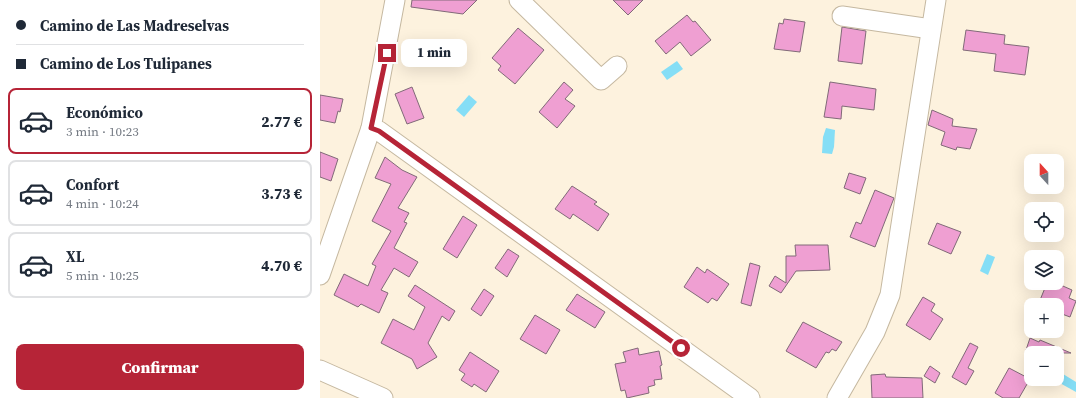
<!DOCTYPE html>
<html lang="es">
<meta charset="utf-8">
<style>
:root{--surface:#fff;--page:#f6f6f7;--text:#1f2937;--muted:#747a83;--line:#e0e1e3;--accent:#b62437}
body{margin:0;font-family:"Source Serif 4",serif;background:var(--page);color:var(--text);height:100vh;display:flex;flex-direction:column;font-size:15px;white-space:nowrap}
*{box-sizing:border-box;margin:0}
p{font-size:13px;color:var(--muted)}
.icon{flex:none;width:22px;height:22px;fill:none;stroke:currentColor;stroke-width:2;stroke-linecap:round;stroke-linejoin:round}
.map{position:relative;flex:1;overflow:hidden}
.details{display:flex;flex-direction:column;background:var(--surface);width:320px}
.details>*{flex:none}
.guide{display:grid;align-content:center;height:88px;padding:0 16px;background:var(--surface)}
.needle{width:26px;rotate:339deg}
.tools{position:absolute;left:704px;top:154px;display:grid;gap:8px}
.tools a{display:grid;place-items:center;width:40px;height:40px;border-radius:8px;background:var(--surface);box-shadow:0 4px 16px #0002;font-size:20px}
.end{position:absolute;width:18px;height:18px;margin:-9px;border:5px solid #b62437;background:#fff;box-shadow:0 0 0 2px #fff}
.from{border-radius:50%}
.bubble{position:absolute;height:28px;border-radius:8px;background:var(--surface);box-shadow:0 4px 16px #0002;font-size:13px;font-weight:800;line-height:28px;text-align:center}
.guide b{display:flex;align-items:center;gap:14px;height:38px;font-size:15px}
.guide b+b{border-top:1px solid var(--line)}
.guide i{width:10px;height:10px;background:var(--text)}
ul{padding:0;list-style:none}
li{display:flex;align-items:center;gap:12px;height:66px;margin:0 8px 6px;padding:0 8px;border:2px solid var(--line);border-radius:8px}
li div{flex:1}
li b{display:block;font-size:15px}
li em{font-style:normal;font-weight:800}
li.on{border-color:var(--accent)}
li>.icon{width:36px;height:36px;stroke-width:1.5}
.action{display:flex;gap:8px;margin-top:auto;padding:8px 16px}
.action a{flex:1;height:46px;border-radius:8px;background:var(--accent);color:#fff;font-size:16px;font-weight:800;line-height:46px;text-align:center}
main{display:flex;flex:1;min-height:0}
.map>svg:first-child{display:block}
.water{fill:#85def6}
.building{fill:#ef9fd2;stroke:#816a78}
.lines{fill:none;stroke-linecap:round;stroke-linejoin:round}
.minor-casing{stroke:#c5b8a0;stroke-width:21}
.minor{stroke:#fff;stroke-width:19}
.route{stroke:#b62437;stroke-width:5}
</style>
<main>
<section class="details">
<div class="guide">
<b><i class="from"></i>Camino de Las Madreselvas</b>
<b><i></i>Camino de Los Tulipanes</b>
</div>
<ul>
<li class="on"><svg class="icon" aria-label="car" viewBox="0 0 24 24"><path d="M5 17H2v-5l4-1 3-4h7l3 4 3 1v5h-3M9 17h6M6 11h13"/><circle cx="7" cy="17" r="2"/><circle cx="17" cy="17" r="2"/></svg><div><b>Económico</b><p>3 min · 10:23</p></div><em>2.77 €</em></li>
<li><svg class="icon" aria-label="car" viewBox="0 0 24 24"><path d="M5 17H2v-5l4-1 3-4h7l3 4 3 1v5h-3M9 17h6M6 11h13"/><circle cx="7" cy="17" r="2"/><circle cx="17" cy="17" r="2"/></svg><div><b>Confort</b><p>4 min · 10:24</p></div><em>3.73 €</em></li>
<li><svg class="icon" aria-label="car" viewBox="0 0 24 24"><path d="M5 17H2v-5l4-1 3-4h7l3 4 3 1v5h-3M9 17h6M6 11h13"/><circle cx="7" cy="17" r="2"/><circle cx="17" cy="17" r="2"/></svg><div><b>XL</b><p>5 min · 10:25</p></div><em>4.70 €</em></li>
</ul>
<div class="action"><a>Confirmar</a></div>
</section>
<div class="map">
<svg width="756" height="398" viewBox="0 0 756 398">
<rect width="100%" height="100%" fill="#fdf2de"/>
<g class="water">
<path d="M 357,61 L 363,69 L 347,80 L 341,72 Z"/>
<path d="M 149,95 L 157,102 L 144,117 L 136,110 Z"/>
<path d="M 506,128 L 515,130 L 514,147 L 512,154 L 502,153 L 503,137 Z"/>
<path d="M 667,254 L 675,257 L 668,275 L 660,271 Z"/>
<path d="M 743,374 L 756,382 L 756,392 L 738,382 Z"/>
</g>
<g class="building">
<path d="M 92,0 L 157,0 L 143,14 L 91,7 Z"/>
<path d="M 293,0 L 323,0 L 308,15 Z"/>
<path d="M 367,15 L 373,22 L 375,21 L 391,40 L 371,56 L 360,42 L 346,54 L 335,41 Z"/>
<path d="M 464,19 L 485,22 L 480,52 L 454,49 L 459,23 L 463,24 Z"/>
<path d="M 522,27 L 546,31 L 542,64 L 518,61 Z"/>
<path d="M 198,28 L 224,50 L 195,84 L 178,70 L 181,66 L 172,58 Z"/>
<path d="M 646,30 L 685,35 L 684,44 L 709,47 L 705,75 L 674,71 L 676,54 L 643,50 Z"/>
<path d="M 244,82 L 253,90 L 245,99 L 255,106 L 237,128 L 219,112 Z"/>
<path d="M 510,82 L 556,89 L 554,110 L 522,106 L 521,119 L 504,117 Z"/>
<path d="M 92,87 L 104,118 L 87,124 L 75,94 Z"/>
<path d="M 0,95 L 23,99 L 20,112 L 18,111 L 15,123 L 0,120 Z"/>
<path d="M 612,110 L 633,119 L 632,126 L 657,129 L 650,149 L 637,147 L 636,150 L 621,145 L 625,132 L 608,125 Z"/>
<path d="M 0,152 L 18,159 L 11,181 L 0,177 Z"/>
<path d="M 65,157 L 82,170 L 97,177 L 78,208 L 89,213 L 84,222 L 87,223 L 74,248 L 98,262 L 89,277 L 74,268 L 61,290 L 68,293 L 59,313 L 41,304 L 38,307 L 14,295 L 24,274 L 48,286 L 56,266 L 52,264 L 71,231 L 52,221 L 71,184 L 55,178 Z"/>
<path d="M 529,173 L 546,178 L 540,194 L 524,188 Z"/>
<path d="M 252,186 L 277,202 L 274,204 L 289,214 L 278,231 L 253,214 L 250,219 L 235,209 Z"/>
<path d="M 555,190 L 574,198 L 555,247 L 530,237 L 536,222 L 541,224 Z"/>
<path d="M 143,216 L 157,225 L 137,258 L 123,249 Z"/>
<path d="M 617,223 L 641,232 L 631,254 L 608,244 Z"/>
<path d="M 475,245 L 508,245 L 510,270 L 476,271 L 461,293 L 449,286 L 455,276 L 466,283 L 466,256 L 476,256 Z"/>
<path d="M 188,249 L 199,256 L 187,277 L 175,268 Z"/>
<path d="M 430,263 L 440,266 L 431,306 L 421,303 Z"/>
<path d="M 377,267 L 385,273 L 387,269 L 409,284 L 397,301 L 392,298 L 388,303 L 364,287 Z"/>
<path d="M 727,283 L 736,283 L 752,290 L 749,298 L 756,301 L 750,317 L 742,314 L 737,326 L 737,305 L 718,305 Z"/>
<path d="M 95,285 L 135,311 L 129,321 L 122,316 L 108,343 L 117,357 L 97,369 L 92,359 L 61,343 L 73,319 L 94,330 L 105,307 L 88,296 Z"/>
<path d="M 164,289 L 174,296 L 161,316 L 151,309 Z"/>
<path d="M 257,294 L 285,312 L 275,328 L 246,310 Z"/>
<path d="M 603,297 L 615,304 L 611,311 L 623,319 L 610,340 L 586,325 Z"/>
<path d="M 215,315 L 240,330 L 226,354 L 200,339 Z"/>
<path d="M 483,322 L 522,342 L 516,351 L 512,349 L 509,353 L 506,352 L 496,368 L 466,351 Z"/>
<path d="M 710,338 L 719,342 L 720,340 L 751,353 L 706,353 L 707,350 L 706,350 Z"/>
<path d="M 650,343 L 658,347 L 648,368 L 654,371 L 646,385 L 632,377 Z"/>
<path d="M 318,348 L 319,355 L 339,351 L 342,365 L 340,366 L 342,379 L 334,380 L 335,385 L 328,387 L 329,393 L 307,398 L 305,390 L 301,391 L 295,364 L 306,362 L 303,352 Z"/>
<path d="M 150,352 L 179,371 L 166,392 L 154,384 L 152,387 L 141,380 L 145,374 L 139,370 Z"/>
<path d="M 610,366 L 620,373 L 615,383 L 604,376 Z"/>
<path d="M 689,368 L 710,379 L 699,398 L 683,398 L 675,393 Z"/>
<path d="M 565,374 L 566,377 L 602,378 L 603,398 L 552,398 L 551,375 Z"/>
</g>
<g class="lines">
<g class="minor-casing">
<g id="minor">
<path d="M 199,0 L 281,80 L 297,66"/>
<path d="M 522,16 L 611,29"/>
<path d="M 51,128 L 59,131 L 430,398"/>
<path d="M 0,275 L 51,128 L 75,0"/>
<path d="M 0,370 L 63,398"/>
<path d="M 517,398 L 555,332 L 570,295 L 616,0"/>
</g>
</g>
<use href="#minor" class="minor"/>
</g>
<g class="lines">
<path class="route" d="M 67,53 L 51,128 L 59,131 L 361,348"/>
</g>
</svg>
<div class="tools">
<a><svg class="needle" viewBox="-14 -14 28 28"><path d="M0-13l5 13h-10z" fill="#e53935"/><path d="M0 13l5-13h-10z" fill="#747a83"/></svg></a>
<a><svg class="icon" aria-label="locate" viewBox="0 0 24 24"><circle cx="12" cy="12" r="6"/><path d="M12 2v4M12 18v4M2 12h4M18 12h4"/></svg></a>
<a><svg class="icon" aria-label="layers" viewBox="0 0 24 24"><path d="M12 4l9 5-9 5-9-5zM3 14l9 5 9-5"/></svg></a>
<a>+</a>
<a>−</a>
</div>
<i class="end from" style="left:361px;top:348px"></i>
<i class="end" style="left:67px;top:53px"></i>
<div class="bubble" style="left:81px;top:39px;width:66px">1 min</div>
</div>
</main>
